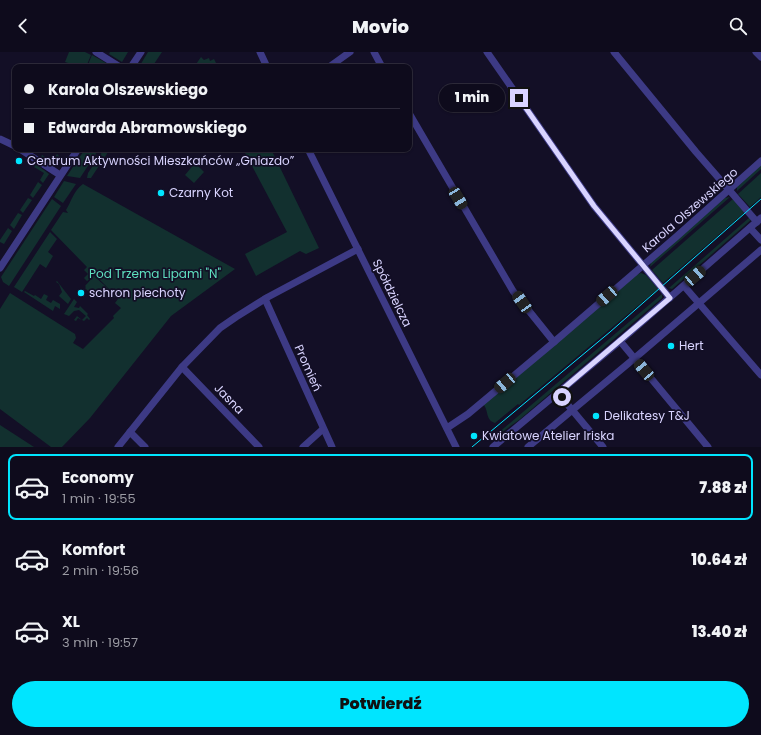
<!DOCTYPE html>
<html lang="pl">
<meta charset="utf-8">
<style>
:root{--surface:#0e0b1c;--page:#171425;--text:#f1f3f6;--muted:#9b9ba3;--line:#2e2b3b;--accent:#00e5ff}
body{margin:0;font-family:Poppins,sans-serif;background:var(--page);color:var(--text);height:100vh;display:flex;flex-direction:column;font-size:15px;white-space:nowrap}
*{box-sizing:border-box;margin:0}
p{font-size:13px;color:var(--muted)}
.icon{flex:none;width:22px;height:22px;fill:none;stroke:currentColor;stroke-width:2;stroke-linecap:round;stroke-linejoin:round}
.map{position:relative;height:395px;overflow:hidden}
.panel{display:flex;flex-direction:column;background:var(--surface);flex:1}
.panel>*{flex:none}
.banner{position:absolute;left:12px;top:12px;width:400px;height:88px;border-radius:8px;box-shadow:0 1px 3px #0004,0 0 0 1px var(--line);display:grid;align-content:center;height:88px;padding:0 12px;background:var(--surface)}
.end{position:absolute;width:18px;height:18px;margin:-9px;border:5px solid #d9d4ff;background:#111;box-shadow:0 0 0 2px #111}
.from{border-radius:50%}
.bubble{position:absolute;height:28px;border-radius:14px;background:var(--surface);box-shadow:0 1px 3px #0004,0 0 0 1px var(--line);font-size:13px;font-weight:800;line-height:28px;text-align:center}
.car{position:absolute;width:12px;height:24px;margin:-12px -6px;border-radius:5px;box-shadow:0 0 3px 1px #0007;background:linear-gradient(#222 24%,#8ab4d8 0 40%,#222 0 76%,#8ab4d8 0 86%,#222 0)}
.banner b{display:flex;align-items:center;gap:14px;height:38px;font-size:15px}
.banner b+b{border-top:1px solid var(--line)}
.banner i{width:10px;height:10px;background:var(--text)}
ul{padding:7px 0 0;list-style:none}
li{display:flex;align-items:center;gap:12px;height:66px;margin:0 8px 6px;padding:0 4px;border:2px solid transparent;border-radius:8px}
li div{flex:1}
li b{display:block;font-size:15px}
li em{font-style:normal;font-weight:800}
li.on{border-color:var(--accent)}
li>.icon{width:36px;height:36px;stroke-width:1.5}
.primary-button{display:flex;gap:8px;margin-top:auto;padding:8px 12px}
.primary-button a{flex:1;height:46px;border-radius:24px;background:var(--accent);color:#111;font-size:16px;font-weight:800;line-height:46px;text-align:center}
header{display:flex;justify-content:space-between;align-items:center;height:52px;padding:0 12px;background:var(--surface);font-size:18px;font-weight:800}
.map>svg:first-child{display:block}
.green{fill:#12302f}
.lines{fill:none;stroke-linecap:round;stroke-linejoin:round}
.minor{stroke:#3d3a85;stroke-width:7}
.tram{stroke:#00e5ff;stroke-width:1}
.route{stroke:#d9d4ff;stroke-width:5}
.poi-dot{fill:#00e5ff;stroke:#130f26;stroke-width:1.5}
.labels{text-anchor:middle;stroke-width:3.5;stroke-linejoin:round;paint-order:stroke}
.poi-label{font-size:12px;fill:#d9d4ff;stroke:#130f26;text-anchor:start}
.street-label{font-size:12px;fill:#d9d4ff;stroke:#130f26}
.park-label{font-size:12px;fill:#5fe0c0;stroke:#130f26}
</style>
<header><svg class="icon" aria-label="back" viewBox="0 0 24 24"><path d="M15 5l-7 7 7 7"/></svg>Movio<svg class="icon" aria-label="search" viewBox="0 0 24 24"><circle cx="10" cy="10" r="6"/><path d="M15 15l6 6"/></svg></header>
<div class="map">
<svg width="761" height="395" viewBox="0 0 761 395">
<rect width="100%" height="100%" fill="#130f26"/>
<g class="green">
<path d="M 69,0 L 85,0 L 91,3 L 86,15 L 81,15 L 65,10 Z"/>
<path d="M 110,0 L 128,0 L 122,10 L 109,2 Z"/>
<path d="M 148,0 L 162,0 L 152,15 L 139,15 Z"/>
<path d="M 92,3 L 113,15 L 87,15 Z"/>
<path d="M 201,5 L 204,8 L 209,6 L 210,9 L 214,7 L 218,15 L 194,15 Z"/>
<path d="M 85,97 L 99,97 L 80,126 L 67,124 Z"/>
<path d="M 104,97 L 110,97 L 91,126 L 87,126 L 88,121 Z"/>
<path d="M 243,97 L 271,97 L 319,196 L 306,202 L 300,199 L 256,224 L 245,202 L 287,180 Z"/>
<path d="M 57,102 L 60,105 L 54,115 L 41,105 L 42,103 L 52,109 Z"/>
<path d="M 195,111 L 204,120 L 194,131 L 185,123 Z"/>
<path d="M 36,112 L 49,122 L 43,131 L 40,128 L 44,121 L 34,115 Z"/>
<path d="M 761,113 L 761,117 L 737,139 L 737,135 Z"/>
<path d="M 761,121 L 761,145 L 750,155 L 738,142 Z"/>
<path d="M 64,129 L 76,132 L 63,151 L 54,145 Z"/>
<path d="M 38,130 L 42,133 L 33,146 L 30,143 Z"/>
<path d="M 83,132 L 235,217 L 171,264 L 90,366 L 62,395 L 51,395 L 0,357 L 0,257 L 10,241 L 75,282 L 76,286 L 73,291 L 83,297 L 114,266 L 113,264 L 121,256 L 115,251 L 118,247 L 116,244 L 112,247 L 108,243 L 109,241 L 106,238 L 95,246 L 85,236 L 86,235 L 85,234 L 94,224 L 113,241 L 95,223 L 87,229 L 84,226 L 88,222 L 84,218 L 87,215 L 51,178 L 63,160 L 68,161 L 66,158 C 71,150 74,138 83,132 Z"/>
<path d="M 730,145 L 650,215 L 651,210 L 725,146 Z"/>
<path d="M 28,146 L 32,148 L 23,161 L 20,158 Z"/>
<path d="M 52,147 L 61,154 L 9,234 L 3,230 L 1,225 Z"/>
<path d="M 733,147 L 745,160 L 663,231 L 652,218 Z"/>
<path d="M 18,161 L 22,163 L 14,177 L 10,173 Z"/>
<path d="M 750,165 L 752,167 L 672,237 L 669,236 Z"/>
<path d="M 8,176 L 12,179 L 4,192 L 0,190 L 0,188 Z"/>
<path d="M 50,180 L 57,187 L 48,200 L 53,204 L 46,216 L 40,212 L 22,240 L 14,235 Z"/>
<path d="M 641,221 L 646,223 L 658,237 L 519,353 L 518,352 L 495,371 C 485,368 489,358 483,352 L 636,223 Z"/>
<path d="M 57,229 L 71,247 L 68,252 L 59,244 L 62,240 L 59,232 L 56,230 Z"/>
<path d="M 25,239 L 34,244 L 35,243 L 41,247 L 44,242 L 48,244 L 46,248 L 51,251 L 53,248 L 60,252 L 60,257 L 55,254 L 53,259 L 24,240 Z"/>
<path d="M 662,242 L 662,246 L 519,368 L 498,383 L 497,382 Z"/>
<path d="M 74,247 L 77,250 L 74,255 L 79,256 L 80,254 L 88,262 L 87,263 L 90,267 L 89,268 L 87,266 L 84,269 L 78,266 L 76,269 L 74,268 L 77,264 L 82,268 L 86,264 L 79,258 L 74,259 L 69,264 L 64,262 Z"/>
<path d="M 0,373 L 34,395 L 0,395 Z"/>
</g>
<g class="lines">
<g class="minor">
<path d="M 96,0 L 120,15"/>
<path d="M 260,0 L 267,15"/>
<path d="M 374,0 L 382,15"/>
<path d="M 487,0 L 594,154 L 670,246"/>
<path d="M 614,0 L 696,100 L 757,170"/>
<path d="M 756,0 L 761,5"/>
<path d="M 131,15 L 141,0"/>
<path d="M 329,15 L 350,0"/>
<path d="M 409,61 L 513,239 L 554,290"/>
<path d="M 0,87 L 15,94"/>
<path d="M 20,97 L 60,123"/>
<path d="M 308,97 L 456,395"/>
<path d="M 750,176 L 761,188"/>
<path d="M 0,216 L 78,97"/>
<path d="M 684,234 L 761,323"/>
<path d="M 265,247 L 332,395"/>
<path d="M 620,289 L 708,395"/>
<path d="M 182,315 L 259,395"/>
<path d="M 558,341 L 603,395"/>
<path d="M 447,376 L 468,362 L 554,290 L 676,185 L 761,109"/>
<path d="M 130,380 L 145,395"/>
<path d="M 118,395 L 182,315 L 220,276 L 236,265 L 268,245 L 358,197"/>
<path d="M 303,395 L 323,377"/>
<path d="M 493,395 L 620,289 L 761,166"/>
<path d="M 528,395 L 636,305 L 761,198"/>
</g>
<path class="tram" d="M 472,395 L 610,280 L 761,147"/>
</g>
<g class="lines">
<path class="route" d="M 519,46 L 594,154 L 670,246 L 558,341 L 562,345"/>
</g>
<g class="poi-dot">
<circle cx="19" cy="109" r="4"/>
<circle cx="161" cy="141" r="4"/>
<circle cx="81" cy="241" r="4"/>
<circle cx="671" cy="294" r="4"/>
<circle cx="596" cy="364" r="4"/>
<circle cx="474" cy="384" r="4"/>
</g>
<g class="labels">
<g class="poi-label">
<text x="27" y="113">Centrum Aktywności Mieszkańców „Gniazdo”</text>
<text x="169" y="145">Czarny Kot</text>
<text x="89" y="245">schron piechoty</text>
<text x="679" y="298">Hert</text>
<text x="604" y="368">Delikatesy T&amp;J</text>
<text x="482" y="388">Kwiatowe Atelier Iriska</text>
</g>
<g class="street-label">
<text transform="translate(690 158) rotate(-41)" y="4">Karola Olszewskiego</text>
<text transform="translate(392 241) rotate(64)" y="4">Spółdzielcza</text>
<text transform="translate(308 316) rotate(66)" y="4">Promień</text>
<text transform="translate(229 347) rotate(46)" y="4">Jasna</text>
</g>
<g class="park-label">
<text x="155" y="226">Pod Trzema Lipami "N"</text>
</g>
</g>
</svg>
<i class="end from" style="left:562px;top:345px"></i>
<i class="end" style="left:519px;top:46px"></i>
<div class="bubble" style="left:439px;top:32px;width:66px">1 min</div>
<i class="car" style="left:458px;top:146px;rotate:149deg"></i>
<i class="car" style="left:695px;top:224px;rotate:49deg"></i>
<i class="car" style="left:607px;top:244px;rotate:229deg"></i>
<i class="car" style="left:522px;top:250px;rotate:325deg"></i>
<i class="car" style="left:644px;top:318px;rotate:320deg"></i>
<i class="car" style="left:505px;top:331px;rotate:230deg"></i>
<div class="banner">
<b><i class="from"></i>Karola Olszewskiego</b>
<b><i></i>Edwarda Abramowskiego</b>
</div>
</div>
<section class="panel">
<ul>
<li class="on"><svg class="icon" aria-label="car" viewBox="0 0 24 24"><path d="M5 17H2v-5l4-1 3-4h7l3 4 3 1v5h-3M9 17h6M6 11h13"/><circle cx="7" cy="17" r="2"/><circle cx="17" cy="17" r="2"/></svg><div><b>Economy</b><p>1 min · 19:55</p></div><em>7.88 zł</em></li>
<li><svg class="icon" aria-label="car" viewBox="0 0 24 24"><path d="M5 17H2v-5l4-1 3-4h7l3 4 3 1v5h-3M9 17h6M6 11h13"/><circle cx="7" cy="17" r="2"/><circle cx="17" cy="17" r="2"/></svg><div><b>Komfort</b><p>2 min · 19:56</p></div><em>10.64 zł</em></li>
<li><svg class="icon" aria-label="car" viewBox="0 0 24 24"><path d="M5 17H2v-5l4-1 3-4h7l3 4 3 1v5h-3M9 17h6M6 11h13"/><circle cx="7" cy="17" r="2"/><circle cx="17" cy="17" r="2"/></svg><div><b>XL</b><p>3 min · 19:57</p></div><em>13.40 zł</em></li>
</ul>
<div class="primary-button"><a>Potwierdź</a></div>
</section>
